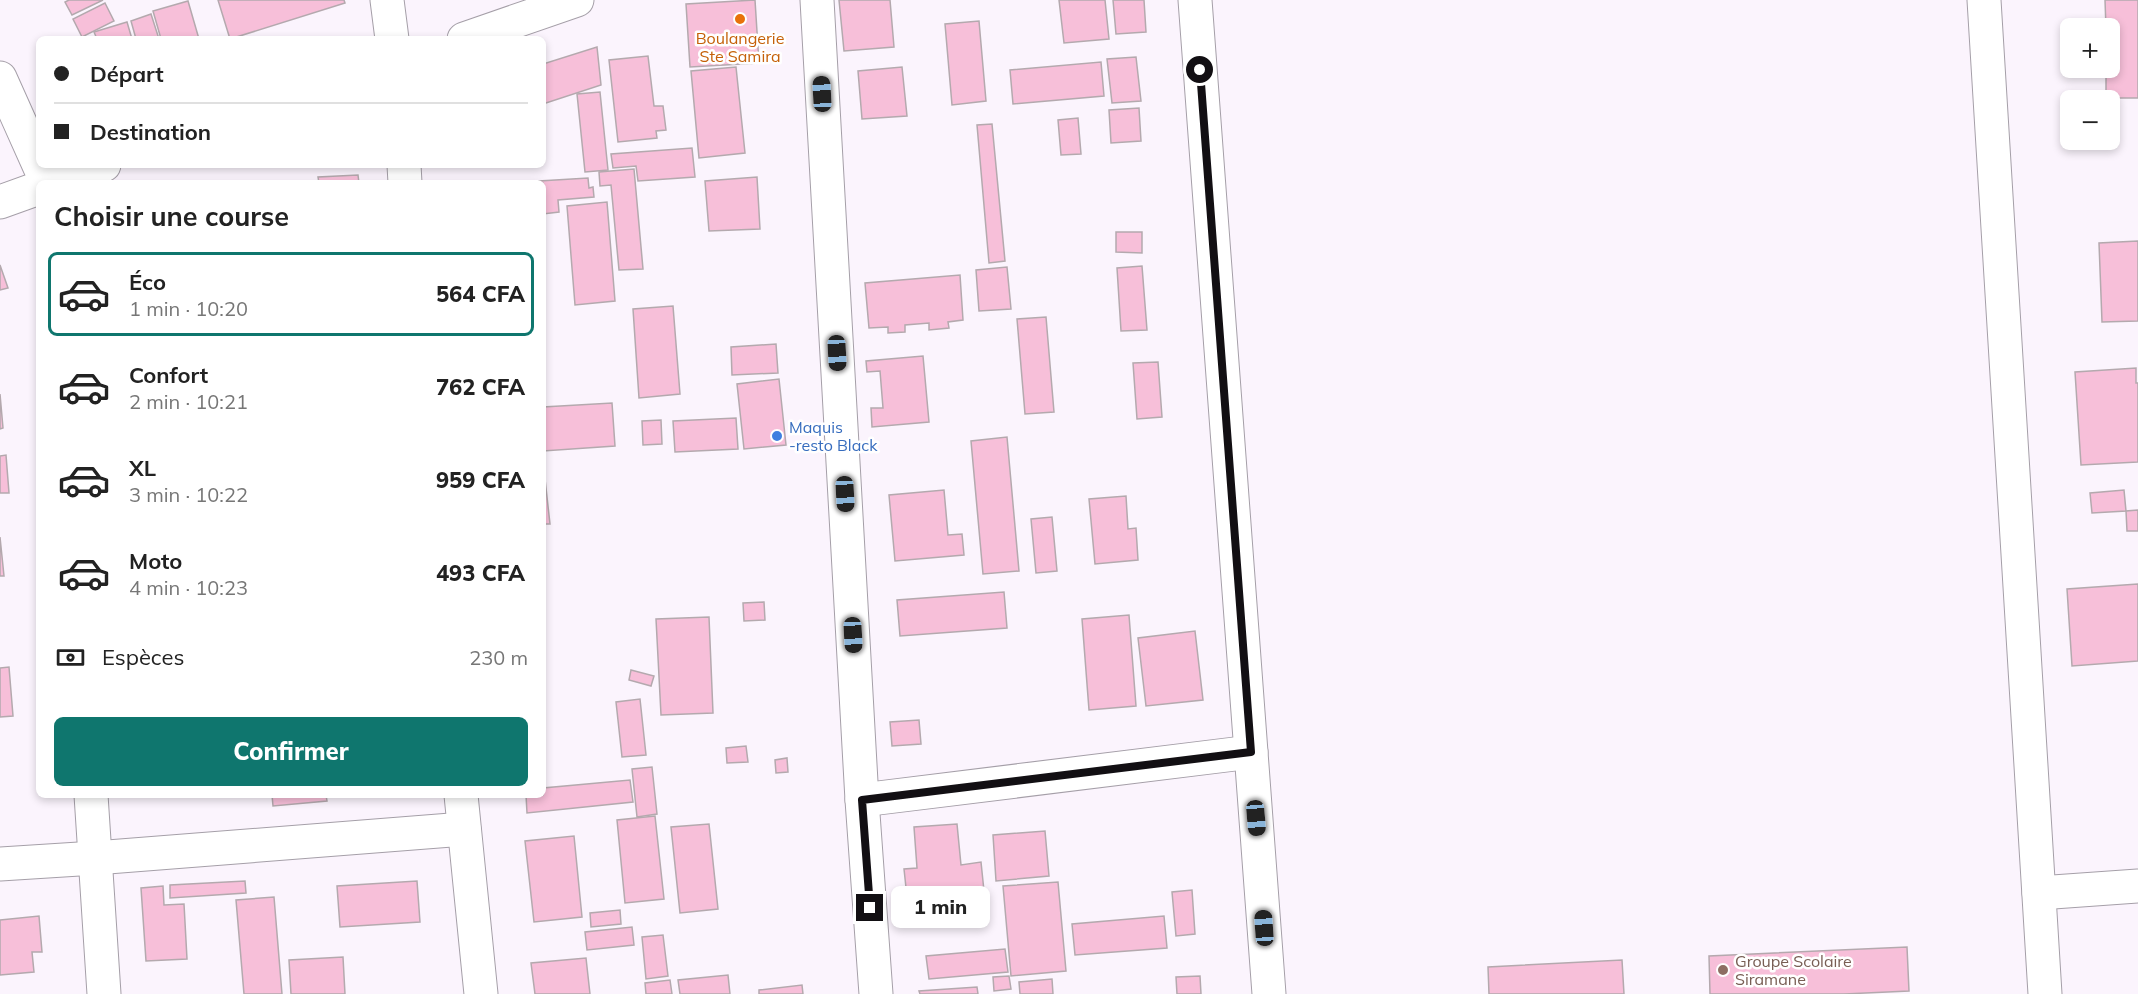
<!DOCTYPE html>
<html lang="fr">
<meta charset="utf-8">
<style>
:root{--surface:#fff;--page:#f2f2f2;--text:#222;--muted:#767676;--line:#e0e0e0;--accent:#0f766e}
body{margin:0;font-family:Mulish,sans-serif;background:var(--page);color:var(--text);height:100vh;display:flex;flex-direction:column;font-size:22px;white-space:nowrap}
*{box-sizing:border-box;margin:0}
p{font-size:20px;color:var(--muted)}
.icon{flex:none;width:33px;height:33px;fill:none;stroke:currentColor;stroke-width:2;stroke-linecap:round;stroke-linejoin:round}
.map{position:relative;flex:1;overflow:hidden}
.details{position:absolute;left:36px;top:180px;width:510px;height:618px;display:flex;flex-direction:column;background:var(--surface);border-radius:9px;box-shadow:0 3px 9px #0003}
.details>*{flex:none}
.hud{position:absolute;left:36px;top:36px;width:510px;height:132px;border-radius:9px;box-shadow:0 3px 9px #0003;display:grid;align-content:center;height:132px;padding:0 18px;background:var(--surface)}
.buttons{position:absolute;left:2060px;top:18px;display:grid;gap:12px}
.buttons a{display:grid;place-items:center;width:60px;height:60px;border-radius:9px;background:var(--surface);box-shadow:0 3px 9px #0003;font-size:30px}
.end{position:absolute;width:27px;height:27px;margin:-14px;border:8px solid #120f13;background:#fff;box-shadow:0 0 0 3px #fff}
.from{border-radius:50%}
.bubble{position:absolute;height:42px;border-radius:9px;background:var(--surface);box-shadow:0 3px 9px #0003;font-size:20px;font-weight:800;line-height:42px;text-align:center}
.car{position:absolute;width:18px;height:36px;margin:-18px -9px;border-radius:8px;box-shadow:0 0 4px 2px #0007;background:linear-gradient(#222 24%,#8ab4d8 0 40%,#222 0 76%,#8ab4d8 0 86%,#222 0)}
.hud b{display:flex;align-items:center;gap:21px;height:57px;font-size:22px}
.hud b+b{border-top:2px solid var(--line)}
.hud i{width:15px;height:15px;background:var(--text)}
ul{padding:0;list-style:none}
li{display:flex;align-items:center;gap:18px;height:84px;margin:0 12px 9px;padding:0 6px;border:3px solid transparent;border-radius:9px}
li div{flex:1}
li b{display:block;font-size:22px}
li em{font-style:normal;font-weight:800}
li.active{border-color:var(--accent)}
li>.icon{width:54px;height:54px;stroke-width:1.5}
h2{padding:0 18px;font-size:27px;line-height:72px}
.pay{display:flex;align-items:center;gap:15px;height:66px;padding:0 18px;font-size:22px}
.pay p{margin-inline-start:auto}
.action{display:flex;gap:12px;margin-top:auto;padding:12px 18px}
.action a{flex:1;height:69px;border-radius:9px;background:var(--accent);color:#fff;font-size:24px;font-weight:800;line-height:69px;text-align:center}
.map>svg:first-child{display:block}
.building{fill:#f7bfd9;stroke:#b4a9ae;stroke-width:1.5}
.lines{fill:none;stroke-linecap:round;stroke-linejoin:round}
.minor-casing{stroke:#a59fa8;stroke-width:35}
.major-casing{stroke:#a59fa8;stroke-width:35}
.minor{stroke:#fff;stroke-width:33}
.major{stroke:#fff;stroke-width:33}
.route{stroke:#120f13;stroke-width:8}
.food-dot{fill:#e8710a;stroke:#fff;stroke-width:2}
.shop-dot{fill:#3f7fe0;stroke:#fff;stroke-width:2}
.education-dot{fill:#8d6e63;stroke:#fff;stroke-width:2}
.labels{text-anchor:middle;stroke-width:5;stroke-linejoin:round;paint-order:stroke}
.food-label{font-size:16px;fill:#c56008;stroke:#fff}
.shop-label{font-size:16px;fill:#366cbe;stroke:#fff;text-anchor:start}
.education-label{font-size:16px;fill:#785e54;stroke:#fff;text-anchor:start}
</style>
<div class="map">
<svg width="2138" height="994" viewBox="0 0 2138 994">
<rect width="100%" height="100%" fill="#fbf4fd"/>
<g class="building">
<path d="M 69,0 L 103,0 L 72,15 L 65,2 Z"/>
<path d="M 218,0 L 344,0 L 345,3 L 230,39 Z"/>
<path d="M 755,0 L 759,63 L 690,67 L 686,4 Z"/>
<path d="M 839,0 L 890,0 L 894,47 L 844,51 Z"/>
<path d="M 1059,0 L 1105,0 L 1109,39 L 1064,43 Z"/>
<path d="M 1113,0 L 1144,0 L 1146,32 L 1116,34 Z"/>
<path d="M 2105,0 L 2138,0 L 2138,98 L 2106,98 L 2106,68 L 2109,68 L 2109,28 L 2106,28 Z"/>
<path d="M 188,1 L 199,39 L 161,39 L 153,11 Z"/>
<path d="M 105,3 L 114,21 L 82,37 L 73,19 Z"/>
<path d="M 151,14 L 159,39 L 136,39 L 131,21 Z"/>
<path d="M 979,21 L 986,101 L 952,105 L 945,24 Z"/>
<path d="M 127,22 L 132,39 L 97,39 L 94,32 Z"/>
<path d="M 597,47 L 601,85 L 543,104 L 543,64 Z"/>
<path d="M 648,56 L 654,106 L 663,106 L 666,130 L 656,131 L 657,138 L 618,142 L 609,60 Z"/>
<path d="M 1136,57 L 1141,101 L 1112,103 L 1107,59 Z"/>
<path d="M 1101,62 L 1104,96 L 1013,104 L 1010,70 Z"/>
<path d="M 736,67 L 745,153 L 699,158 L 691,71 Z"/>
<path d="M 902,67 L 907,116 L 862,119 L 858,71 Z"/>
<path d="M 600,92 L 608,170 L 585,172 L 577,94 Z"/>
<path d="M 1139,108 L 1141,141 L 1111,143 L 1109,110 Z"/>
<path d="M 1078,118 L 1081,154 L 1061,155 L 1058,120 Z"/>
<path d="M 992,124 L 1005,261 L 989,263 L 977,125 Z"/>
<path d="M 692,148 L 695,177 L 638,181 L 636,166 L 613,168 L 611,154 Z"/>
<path d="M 634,169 L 643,269 L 619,270 L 611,185 L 600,186 L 599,172 Z"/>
<path d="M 358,175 L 359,183 L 319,183 L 318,177 Z"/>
<path d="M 757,177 L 760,229 L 709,231 L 705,181 Z"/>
<path d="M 588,178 L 589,188 L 593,187 L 594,197 L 558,200 L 559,212 L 543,214 L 543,183 L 539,183 L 539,181 Z"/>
<path d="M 607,202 L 615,301 L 575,305 L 567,206 Z"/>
<path d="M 1116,232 L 1142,232 L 1142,253 L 1116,252 Z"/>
<path d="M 2138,241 L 2138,321 L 2102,322 L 2099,243 Z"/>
<path d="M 0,265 L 8,288 L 0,290 Z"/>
<path d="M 1142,266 L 1147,330 L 1121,331 L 1117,268 Z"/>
<path d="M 1007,267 L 1011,309 L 979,311 L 976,270 Z"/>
<path d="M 960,275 L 963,320 L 948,322 L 949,328 L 929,330 L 929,323 L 905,325 L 905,332 L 888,333 L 888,327 L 869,328 L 865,283 Z"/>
<path d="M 673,306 L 680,394 L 639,398 L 633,309 Z"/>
<path d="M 1046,317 L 1054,412 L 1025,414 L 1017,319 Z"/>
<path d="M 776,344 L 778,373 L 732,375 L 731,347 Z"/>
<path d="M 923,356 L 929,422 L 872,427 L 871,408 L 883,408 L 880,371 L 867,372 L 866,361 Z"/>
<path d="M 1158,362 L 1162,417 L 1137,419 L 1133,363 Z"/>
<path d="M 2136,368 L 2136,383 L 2138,383 L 2138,462 L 2081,465 L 2075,372 Z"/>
<path d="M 779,379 L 786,445 L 744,449 L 737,384 Z"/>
<path d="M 0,394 L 3,428 L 0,429 Z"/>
<path d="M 612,403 L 615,446 L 543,451 L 543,407 Z"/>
<path d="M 736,418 L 738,449 L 675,452 L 673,421 Z"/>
<path d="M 661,420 L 662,444 L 643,445 L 642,421 Z"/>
<path d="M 1007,437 L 1019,571 L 983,574 L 971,441 Z"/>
<path d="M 6,455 L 9,493 L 0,493 L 0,456 Z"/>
<path d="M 544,470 L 550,524 L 543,524 L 543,471 Z"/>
<path d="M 944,490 L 948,535 L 962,534 L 964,555 L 895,561 L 889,495 Z"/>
<path d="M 2124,490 L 2126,511 L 2092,513 L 2090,493 Z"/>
<path d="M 1126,496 L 1128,529 L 1136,528 L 1138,560 L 1095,564 L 1089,499 Z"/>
<path d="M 2138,510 L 2138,531 L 2127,531 L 2126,511 Z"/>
<path d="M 1052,517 L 1057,571 L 1036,573 L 1031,519 Z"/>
<path d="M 0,537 L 4,576 L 0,576 Z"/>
<path d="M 2138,584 L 2138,661 L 2072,666 L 2067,589 Z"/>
<path d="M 1004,592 L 1007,628 L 900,636 L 897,600 Z"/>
<path d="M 764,602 L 765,620 L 744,621 L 743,603 Z"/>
<path d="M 1129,615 L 1136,706 L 1089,710 L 1082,619 Z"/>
<path d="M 709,617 L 713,713 L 661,715 L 656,619 Z"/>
<path d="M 1195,631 L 1203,700 L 1146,706 L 1138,638 Z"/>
<path d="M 9,667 L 13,716 L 0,717 L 0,668 Z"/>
<path d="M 631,670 L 654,676 L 651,686 L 629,680 Z"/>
<path d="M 640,699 L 646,755 L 622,757 L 616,702 Z"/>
<path d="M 919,720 L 921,744 L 892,746 L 890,722 Z"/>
<path d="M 746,746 L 748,762 L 727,763 L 726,748 Z"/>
<path d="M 787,758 L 788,772 L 776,773 L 775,760 Z"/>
<path d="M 652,767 L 657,814 L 637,817 L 632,769 Z"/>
<path d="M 630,780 L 633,802 L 527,813 L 526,795 L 543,795 L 543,788 Z"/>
<path d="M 272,795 L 326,795 L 327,801 L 273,806 Z"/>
<path d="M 655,816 L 664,899 L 625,903 L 617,820 Z"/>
<path d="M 709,824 L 718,909 L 680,913 L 671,827 Z"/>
<path d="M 957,824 L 961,865 L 981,862 L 984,891 L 907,897 L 904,869 L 917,868 L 914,827 Z"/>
<path d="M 1045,831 L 1049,876 L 996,881 L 993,835 Z"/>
<path d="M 574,836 L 582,917 L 534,922 L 525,841 Z"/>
<path d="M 245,881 L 246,893 L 170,898 L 170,885 Z"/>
<path d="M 417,881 L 420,922 L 340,927 L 337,886 Z"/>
<path d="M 1058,882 L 1066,971 L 1011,976 L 1003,886 Z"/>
<path d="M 163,886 L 164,905 L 184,904 L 187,959 L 146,961 L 141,888 Z"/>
<path d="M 1192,890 L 1195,934 L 1176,936 L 1172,892 Z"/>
<path d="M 274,897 L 282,994 L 244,994 L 236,900 Z"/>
<path d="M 620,910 L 621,924 L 591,927 L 590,913 Z"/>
<path d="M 39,916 L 42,952 L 32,952 L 34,972 L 0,975 L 0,920 Z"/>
<path d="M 1164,916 L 1167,948 L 1075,955 L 1072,924 Z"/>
<path d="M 632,927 L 634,945 L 587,950 L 585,932 Z"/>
<path d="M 663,935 L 668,976 L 646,979 L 642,937 Z"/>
<path d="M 1907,947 L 1909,991 L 1844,994 L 1710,994 L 1709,956 Z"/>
<path d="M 1005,949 L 1008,972 L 929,979 L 926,956 Z"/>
<path d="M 343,957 L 345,994 L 291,994 L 289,960 Z"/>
<path d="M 586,958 L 590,994 L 535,994 L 531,963 Z"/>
<path d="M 1622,960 L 1624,994 L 1489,994 L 1488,967 Z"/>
<path d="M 728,975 L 730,994 L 680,994 L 678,980 Z"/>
<path d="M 1009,976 L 1011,989 L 994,991 L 993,977 Z"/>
<path d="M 1200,976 L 1201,994 L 1177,994 L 1176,977 Z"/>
<path d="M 1052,979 L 1053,994 L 1020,994 L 1019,982 Z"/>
<path d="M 670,980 L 672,994 L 646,994 L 645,983 Z"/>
<path d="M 802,985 L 803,994 L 759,994 L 759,990 Z"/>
<path d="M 977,987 L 978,994 L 920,994 L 919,991 Z"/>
</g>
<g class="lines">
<g class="minor-casing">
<g id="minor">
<path d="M 387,0 L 392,39"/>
<path d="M 817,0 L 862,800 L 876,994"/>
<path d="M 1984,0 L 2045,994"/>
<path d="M 464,39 L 577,0"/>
<path d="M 0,78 L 47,183"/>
<path d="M 404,165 L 405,183"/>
<path d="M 52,183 L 104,165"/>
<path d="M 0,202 L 39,188"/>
<path d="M 91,795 L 104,994"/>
<path d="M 461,795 L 481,994"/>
<path d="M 862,800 L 1251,752"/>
<path d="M 0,864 L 95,858 L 464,829"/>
<path d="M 2039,893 L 2138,886"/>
</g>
</g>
<g class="major-casing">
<path id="major" d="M 1195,0 L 1269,994"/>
</g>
<use href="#minor" class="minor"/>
<use href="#major" class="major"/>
</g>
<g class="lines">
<path class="route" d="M 870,908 L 862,800 L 1251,752 L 1200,70"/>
</g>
<circle class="food-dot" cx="740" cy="19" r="6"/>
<circle class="shop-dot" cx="777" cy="436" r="6"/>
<circle class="education-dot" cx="1723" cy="970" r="6"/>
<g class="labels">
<g class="food-label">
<text x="740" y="44">Boulangerie<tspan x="740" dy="18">Ste Samira</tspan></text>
</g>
<g class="shop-label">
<text x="789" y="433">Maquis<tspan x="789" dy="18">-resto Black</tspan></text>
</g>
<g class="education-label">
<text x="1735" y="967">Groupe Scolaire<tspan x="1735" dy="18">Siramane</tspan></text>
</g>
</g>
</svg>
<div class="buttons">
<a>+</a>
<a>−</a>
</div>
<i class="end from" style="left:1200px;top:70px"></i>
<i class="end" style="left:870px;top:908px"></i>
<div class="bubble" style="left:891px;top:886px;width:99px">1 min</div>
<i class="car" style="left:822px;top:94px;rotate:357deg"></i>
<i class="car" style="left:837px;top:353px;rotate:177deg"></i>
<i class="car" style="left:845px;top:494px;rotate:177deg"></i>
<i class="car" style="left:853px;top:635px;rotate:177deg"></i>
<i class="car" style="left:1256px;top:818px;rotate:175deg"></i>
<i class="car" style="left:1264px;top:928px;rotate:356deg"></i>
<div class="hud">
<b><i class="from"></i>Départ</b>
<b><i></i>Destination</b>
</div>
<section class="details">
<h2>Choisir une course</h2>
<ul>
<li class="active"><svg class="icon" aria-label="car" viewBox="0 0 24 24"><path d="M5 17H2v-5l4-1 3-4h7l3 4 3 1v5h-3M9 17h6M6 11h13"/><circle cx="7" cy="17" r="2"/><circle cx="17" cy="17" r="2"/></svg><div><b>Éco</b><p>1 min · 10:20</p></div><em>564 CFA</em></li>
<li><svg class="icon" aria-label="car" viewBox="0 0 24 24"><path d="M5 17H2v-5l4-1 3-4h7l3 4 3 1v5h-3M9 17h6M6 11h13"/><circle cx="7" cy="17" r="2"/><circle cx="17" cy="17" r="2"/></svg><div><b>Confort</b><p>2 min · 10:21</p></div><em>762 CFA</em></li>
<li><svg class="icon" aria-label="car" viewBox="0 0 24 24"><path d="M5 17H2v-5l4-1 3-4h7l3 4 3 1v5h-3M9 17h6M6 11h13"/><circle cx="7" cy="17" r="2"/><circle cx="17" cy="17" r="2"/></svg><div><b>XL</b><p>3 min · 10:22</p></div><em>959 CFA</em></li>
<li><svg class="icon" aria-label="car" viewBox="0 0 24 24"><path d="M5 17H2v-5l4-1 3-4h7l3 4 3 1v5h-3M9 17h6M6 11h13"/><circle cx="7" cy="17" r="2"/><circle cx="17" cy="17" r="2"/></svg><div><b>Moto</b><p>4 min · 10:23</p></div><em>493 CFA</em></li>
</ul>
<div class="pay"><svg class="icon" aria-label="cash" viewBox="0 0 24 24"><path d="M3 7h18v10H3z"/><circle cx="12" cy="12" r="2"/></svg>Espèces<p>230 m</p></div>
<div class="action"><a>Confirmer</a></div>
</section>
</div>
